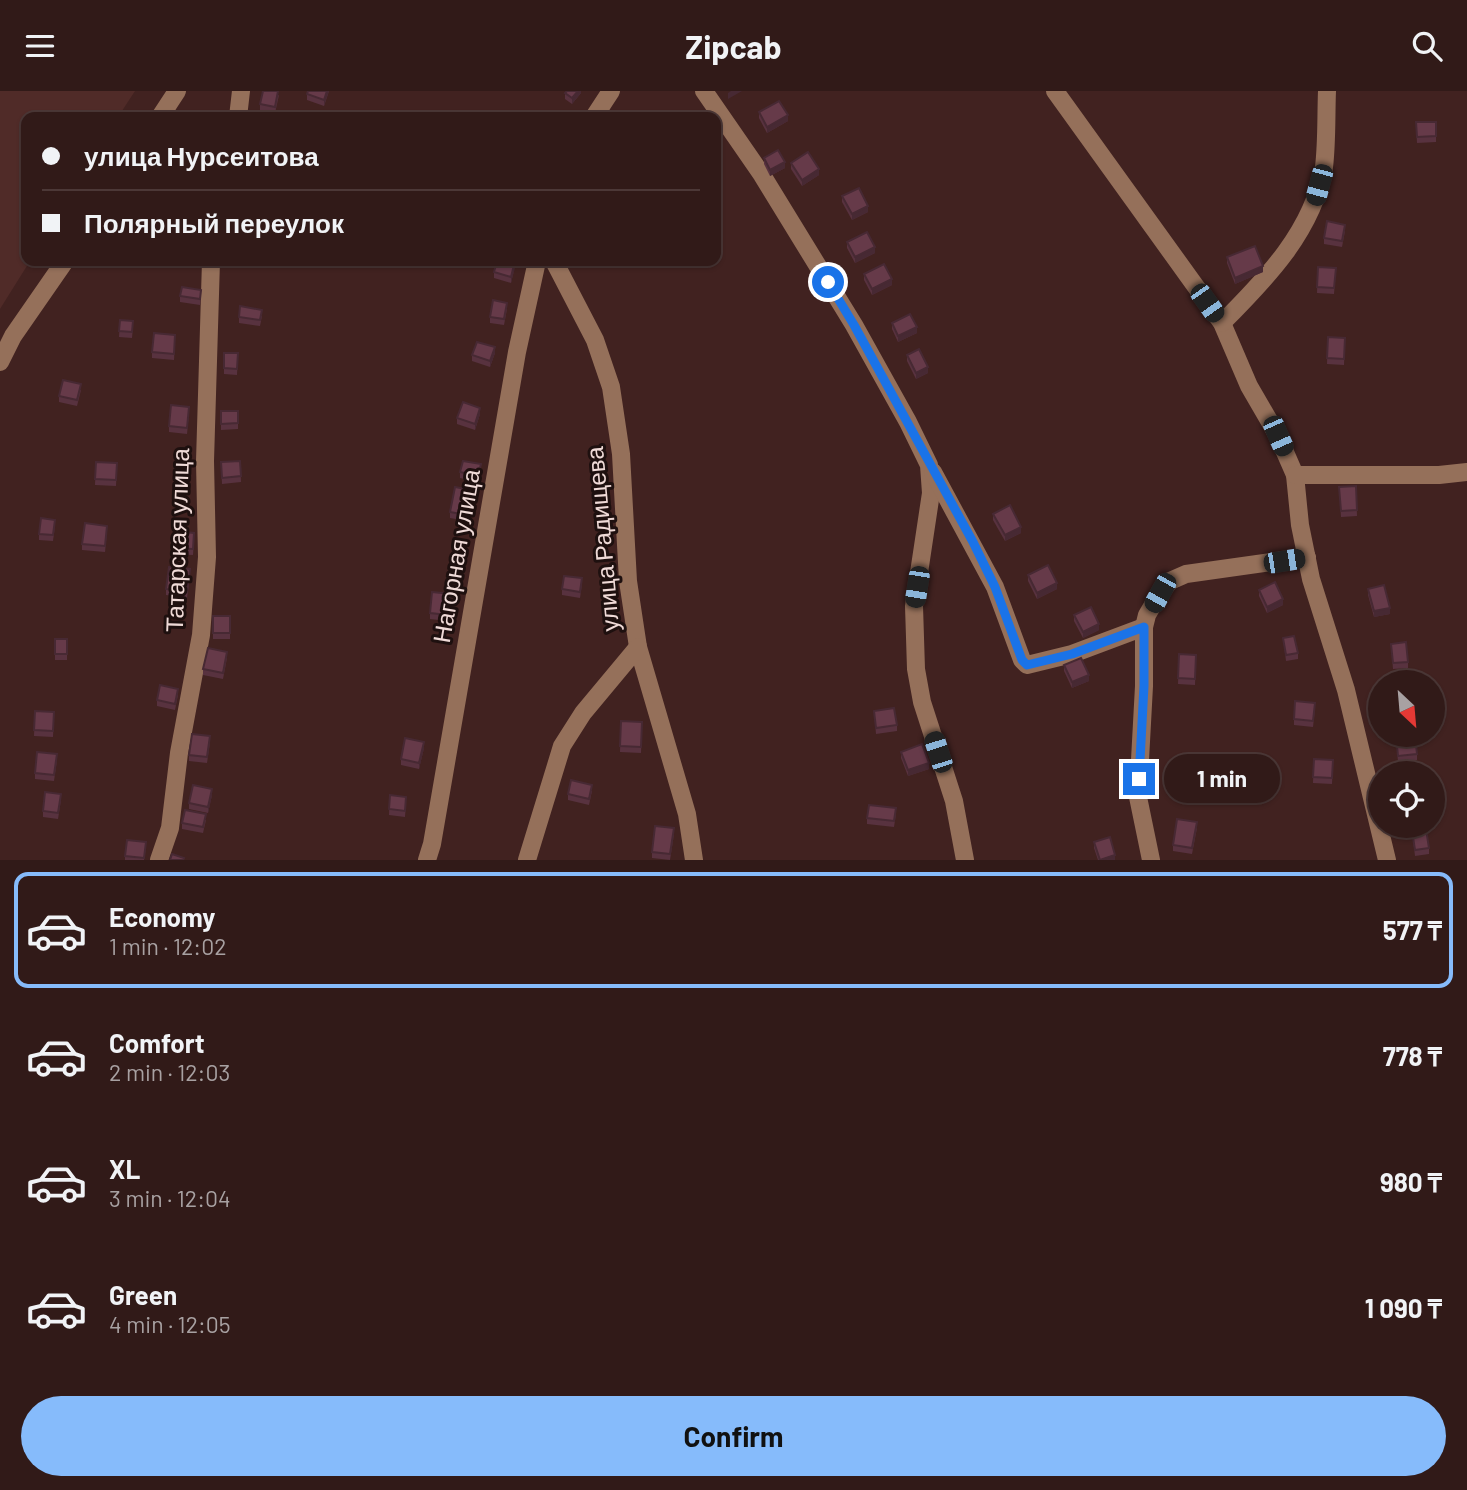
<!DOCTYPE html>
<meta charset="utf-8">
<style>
:root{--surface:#311a18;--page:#392321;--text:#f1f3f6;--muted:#a8a1a2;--line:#4c3837;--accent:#86bbfb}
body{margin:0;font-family:Barlow,sans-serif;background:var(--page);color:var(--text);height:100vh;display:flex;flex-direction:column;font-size:26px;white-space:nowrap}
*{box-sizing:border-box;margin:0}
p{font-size:23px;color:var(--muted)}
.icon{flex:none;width:38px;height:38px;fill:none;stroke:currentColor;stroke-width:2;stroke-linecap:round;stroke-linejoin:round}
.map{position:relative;height:769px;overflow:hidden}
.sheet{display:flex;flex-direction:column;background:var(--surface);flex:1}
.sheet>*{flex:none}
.guide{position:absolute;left:21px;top:21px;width:700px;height:154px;border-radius:14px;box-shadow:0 2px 5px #0004,0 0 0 2px var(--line);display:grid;align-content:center;height:154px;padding:0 21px;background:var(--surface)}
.needle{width:46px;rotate:154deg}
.buttons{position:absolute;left:1368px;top:579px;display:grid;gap:14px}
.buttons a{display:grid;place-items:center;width:77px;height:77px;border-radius:50%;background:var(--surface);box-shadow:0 2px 5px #0004,0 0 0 2px var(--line);font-size:35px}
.end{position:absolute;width:32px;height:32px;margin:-16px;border:9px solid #1a73e8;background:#fff;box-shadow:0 0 0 4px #fff}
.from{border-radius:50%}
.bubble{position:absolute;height:49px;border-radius:24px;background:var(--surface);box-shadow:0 2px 5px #0004,0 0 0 2px var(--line);font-size:23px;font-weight:700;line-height:49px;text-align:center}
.car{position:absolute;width:21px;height:42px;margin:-21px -10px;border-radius:9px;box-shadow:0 0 5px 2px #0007;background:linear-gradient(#222 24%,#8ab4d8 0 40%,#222 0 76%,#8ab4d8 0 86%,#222 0)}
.guide b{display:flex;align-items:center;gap:24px;height:66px;font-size:26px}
.guide b+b{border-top:2px solid var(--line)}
.guide i{width:18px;height:18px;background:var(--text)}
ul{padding:12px 0 0;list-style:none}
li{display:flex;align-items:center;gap:21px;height:116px;margin:0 14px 10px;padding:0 7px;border:4px solid transparent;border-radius:14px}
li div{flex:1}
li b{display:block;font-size:26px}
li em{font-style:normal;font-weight:700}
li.active{border-color:var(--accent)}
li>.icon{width:63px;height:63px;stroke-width:1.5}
.action{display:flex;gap:14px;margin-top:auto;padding:14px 21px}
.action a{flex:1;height:80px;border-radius:42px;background:var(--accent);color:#111;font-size:28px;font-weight:700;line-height:80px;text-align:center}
header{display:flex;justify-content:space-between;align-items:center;height:91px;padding:0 21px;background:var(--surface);font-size:32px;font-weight:700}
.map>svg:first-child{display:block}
.built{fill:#502b28}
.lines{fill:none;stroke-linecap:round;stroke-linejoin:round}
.minor{stroke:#95705a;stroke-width:18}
.wall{fill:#58323f}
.shaded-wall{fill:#472933}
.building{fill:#663a49;stroke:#472933;stroke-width:2}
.route{stroke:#1a73e8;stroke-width:9}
.labels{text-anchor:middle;stroke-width:6;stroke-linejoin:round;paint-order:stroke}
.street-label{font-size:24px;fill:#efdad7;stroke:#1e100f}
</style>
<header><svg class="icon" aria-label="menu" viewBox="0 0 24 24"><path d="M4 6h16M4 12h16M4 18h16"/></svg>Zipcab<svg class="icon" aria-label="search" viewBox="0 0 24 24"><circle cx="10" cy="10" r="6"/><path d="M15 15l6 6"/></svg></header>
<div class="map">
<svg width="1467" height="769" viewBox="0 0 1467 769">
<rect width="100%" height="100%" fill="#412220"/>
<path class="built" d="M 0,0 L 135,0 L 118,26 L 26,26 L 26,170 L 30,170 L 0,218 Z"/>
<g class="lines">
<g class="minor">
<path d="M 704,0 L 762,84 L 854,234 L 908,331 L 929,374 L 931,402 L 914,515 L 916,578 L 922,611 L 954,710 L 965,769"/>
<path d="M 1055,0 L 1222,232 L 1249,295 L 1278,345 L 1295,384 L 1300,434 L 1311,488 L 1346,599 L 1387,769"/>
<path d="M 160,26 L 177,0"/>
<path d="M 238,26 L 241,0"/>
<path d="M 594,26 L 611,0"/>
<path d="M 554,170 L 595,249 L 611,296 L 621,363 L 628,490 L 638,556 L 687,723 L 694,769"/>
<path d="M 1222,232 C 1266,188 1313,140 1324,76 C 1327,51 1326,25 1327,0"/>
<path d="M 0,271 L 13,245 L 65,170"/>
<path d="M 933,381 L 995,496 L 1022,569 L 1027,574 L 1072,563 L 1144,536"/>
<path d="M 1295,384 L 1439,384 L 1467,381"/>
<path d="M 159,769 L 170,737 L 179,662 L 201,544 L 207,466 L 205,370 L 211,170"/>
<path d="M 427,769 L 432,753 L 517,261 L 537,170"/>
<path d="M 527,769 L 562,655 L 583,622 L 638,556"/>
<path d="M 1151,769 L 1138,706 L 1144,595 L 1144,536 L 1147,524 L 1160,502 L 1170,490 L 1186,483 L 1307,466"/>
</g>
</g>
<g class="wall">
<path d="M 329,0 L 324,15 L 307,9 L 307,3 Z"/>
<path d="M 581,0 L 581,2 L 572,13 L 565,8 L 565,2 Z"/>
<path d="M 279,4 L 275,22 L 260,19 L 260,13 Z"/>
<path d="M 759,21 L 788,30 L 767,42 L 759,27 Z"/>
<path d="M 1416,31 L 1436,31 L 1436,51 L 1417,52 Z"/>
<path d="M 764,67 L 785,77 L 770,85 L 764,73 Z"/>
<path d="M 791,72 L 819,84 L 802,95 L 791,78 Z"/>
<path d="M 842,105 L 868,121 L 852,129 L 842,111 Z"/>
<path d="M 1345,140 L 1342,156 L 1324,153 L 1324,147 Z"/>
<path d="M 847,151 L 875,162 L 855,172 L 847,157 Z"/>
<path d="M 1227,166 L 1263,181 L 1235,193 L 1227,172 Z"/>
<path d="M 516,170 L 511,192 L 494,187 L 494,181 Z"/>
<path d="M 1318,176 L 1336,177 L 1334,203 L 1317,202 Z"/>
<path d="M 864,183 L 892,194 L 872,204 L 864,189 Z"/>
<path d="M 180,205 L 201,205 L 200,214 L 180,211 Z"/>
<path d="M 507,218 L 504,234 L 490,232 L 490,226 Z"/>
<path d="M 262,225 L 260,235 L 239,232 L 239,226 Z"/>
<path d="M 120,229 L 133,236 L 132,247 L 119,246 Z"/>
<path d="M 892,232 L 917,242 L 898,251 L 892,238 Z"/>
<path d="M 1328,246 L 1345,247 L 1344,274 L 1327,273 Z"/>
<path d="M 175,250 L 174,269 L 152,267 L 152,261 Z"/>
<path d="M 238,262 L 237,284 L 224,283 L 224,277 Z"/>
<path d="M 495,262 L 490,276 L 472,270 L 472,264 Z"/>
<path d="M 907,264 L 928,282 L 916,288 L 907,270 Z"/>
<path d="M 81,299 L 77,315 L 59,311 L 59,305 Z"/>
<path d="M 221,320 L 238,320 L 238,338 L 221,339 Z"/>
<path d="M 189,322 L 187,343 L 169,341 L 169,335 Z"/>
<path d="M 480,323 L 475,339 L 457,333 L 457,327 Z"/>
<path d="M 240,370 L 241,391 L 222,393 L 221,371 Z"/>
<path d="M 96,371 L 117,372 L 116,395 L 95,394 Z"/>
<path d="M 481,379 L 478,391 L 460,387 L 460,381 Z"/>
<path d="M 1356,395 L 1357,425 L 1341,426 L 1339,396 Z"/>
<path d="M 466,404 L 461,429 L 450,427 L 450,421 Z"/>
<path d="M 993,423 L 1021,442 L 1005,450 L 993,429 Z"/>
<path d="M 55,435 L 53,450 L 39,449 L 39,443 Z"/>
<path d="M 107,441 L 105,461 L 82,459 L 82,453 Z"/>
<path d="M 194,448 L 193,464 L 173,463 L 173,457 Z"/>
<path d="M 190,484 L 187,507 L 166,504 L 166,498 Z"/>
<path d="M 1028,484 L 1057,498 L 1037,508 L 1028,490 Z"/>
<path d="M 582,493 L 580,507 L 562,504 L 562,498 Z"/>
<path d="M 1368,498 L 1390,523 L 1374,526 L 1368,504 Z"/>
<path d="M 1259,499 L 1283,514 L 1267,522 L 1259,505 Z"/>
<path d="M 451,509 L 448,530 L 430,528 L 430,522 Z"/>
<path d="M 1074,524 L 1099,539 L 1083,547 L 1074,530 Z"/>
<rect x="213" y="525" width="17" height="23"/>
<path d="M 1283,547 L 1298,562 L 1298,568 L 1286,570 Z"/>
<rect x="55" y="548" width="12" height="21"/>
<path d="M 1391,553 L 1408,571 L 1408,577 L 1393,578 Z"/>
<path d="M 1179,563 L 1196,564 L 1195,594 L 1178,593 Z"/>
<path d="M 227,567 L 223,588 L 203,584 L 203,578 Z"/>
<path d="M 1064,574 L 1089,590 L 1072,597 L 1064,580 Z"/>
<path d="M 178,604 L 175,619 L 157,615 L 157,609 Z"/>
<path d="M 1315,618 L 1313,636 L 1294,634 L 1294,628 Z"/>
<path d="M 35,620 L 54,621 L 53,646 L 34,645 Z"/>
<path d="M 874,620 L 897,634 L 897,640 L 876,643 Z"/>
<path d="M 621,630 L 642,631 L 641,662 L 620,661 Z"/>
<path d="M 1396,645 L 1417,663 L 1417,669 L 1398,671 Z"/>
<path d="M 210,651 L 207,672 L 189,670 L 189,664 Z"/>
<path d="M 424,657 L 419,678 L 401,674 L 401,668 Z"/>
<path d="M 901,661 L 929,678 L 908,685 L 901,667 Z"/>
<path d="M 1314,668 L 1333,669 L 1332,693 L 1313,692 Z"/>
<path d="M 57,669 L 54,690 L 35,688 L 35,682 Z"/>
<path d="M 1199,681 L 1196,705 L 1177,703 L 1177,697 Z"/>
<path d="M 592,700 L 589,714 L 568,709 L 568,703 Z"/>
<path d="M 212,704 L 208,722 L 189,718 L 189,712 Z"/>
<path d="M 390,704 L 406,712 L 405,726 L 389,724 Z"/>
<path d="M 61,709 L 58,728 L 43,726 L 43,720 Z"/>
<path d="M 896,723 L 894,736 L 867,733 L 867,727 Z"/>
<path d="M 206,729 L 203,742 L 182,738 L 182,732 Z"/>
<path d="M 1197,737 L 1192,763 L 1173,760 L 1173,754 Z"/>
<path d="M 1412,740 L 1429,757 L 1429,763 L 1415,765 Z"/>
<path d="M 674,743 L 670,769 L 652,767 L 652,761 Z"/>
<path d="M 1094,751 L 1115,769 L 1098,769 L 1094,757 Z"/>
<path d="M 146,757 L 144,769 L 125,769 L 125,765 Z"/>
</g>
<g class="shaded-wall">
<path d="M 327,0 L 329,0 L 324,15 L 324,9 Z"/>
<path d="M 578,0 L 581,0 L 581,2 L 572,13 L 572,7 Z"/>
<path d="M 731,0 L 742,0 L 728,8 L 728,2 Z"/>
<path d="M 788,24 L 788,30 L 767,42 L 767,36 Z"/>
<path d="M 785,71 L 785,77 L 770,85 L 770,79 Z"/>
<path d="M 819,78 L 819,84 L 802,95 L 802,89 Z"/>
<path d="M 868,115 L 868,121 L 852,129 L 852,123 Z"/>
<path d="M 875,156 L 875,162 L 855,172 L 855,166 Z"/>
<path d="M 515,170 L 516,173 L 511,192 L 511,186 Z"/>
<path d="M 1263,175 L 1263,181 L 1235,193 L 1235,187 Z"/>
<path d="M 892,188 L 892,194 L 872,204 L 872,198 Z"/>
<path d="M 917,236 L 917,242 L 898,251 L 898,245 Z"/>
<path d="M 495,256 L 495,262 L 490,276 L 490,270 Z"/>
<path d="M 928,276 L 928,282 L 916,288 L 916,282 Z"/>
<path d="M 480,317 L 480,323 L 475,339 L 475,333 Z"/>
<path d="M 466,398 L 466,404 L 461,429 L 461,423 Z"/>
<path d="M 1021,436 L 1021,442 L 1005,450 L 1005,444 Z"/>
<path d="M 1057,492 L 1057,498 L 1037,508 L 1037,502 Z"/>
<path d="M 1283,508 L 1283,514 L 1267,522 L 1267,516 Z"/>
<path d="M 1390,517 L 1390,523 L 1374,526 L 1374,520 Z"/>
<path d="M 1099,533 L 1099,539 L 1083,547 L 1083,541 Z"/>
<path d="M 1089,584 L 1089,590 L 1072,597 L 1072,591 Z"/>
<path d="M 424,651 L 424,657 L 419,678 L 419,672 Z"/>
<path d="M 929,672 L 929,678 L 908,685 L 908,679 Z"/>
<path d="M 212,698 L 212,704 L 208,722 L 208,716 Z"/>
<path d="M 1115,764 L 1115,769 L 1100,769 Z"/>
</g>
<g class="building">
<path d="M 263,0 L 278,0 L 275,16 L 260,13 Z"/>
<path d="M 308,0 L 327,0 L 324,9 L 307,3 Z"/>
<path d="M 567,0 L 578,0 L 572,7 L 565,2 Z"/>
<path d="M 779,10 L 788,24 L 767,36 L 759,21 Z"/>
<path d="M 1416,31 L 1436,31 L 1436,45 L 1417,46 Z"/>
<path d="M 778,59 L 785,71 L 770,79 L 764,67 Z"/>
<path d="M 808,61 L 819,78 L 802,89 L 791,72 Z"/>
<path d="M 859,97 L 868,115 L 852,123 L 842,105 Z"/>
<path d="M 1327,130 L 1345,134 L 1342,150 L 1324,147 Z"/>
<path d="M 867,141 L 875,156 L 855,166 L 847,151 Z"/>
<path d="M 1255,155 L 1263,175 L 1235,187 L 1227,166 Z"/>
<path d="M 497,170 L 515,170 L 511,186 L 494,181 Z"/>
<path d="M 884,173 L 892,188 L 872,198 L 864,183 Z"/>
<path d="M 1318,176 L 1336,177 L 1334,197 L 1317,196 Z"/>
<path d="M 182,196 L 201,199 L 200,208 L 180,205 Z"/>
<path d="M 493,209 L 507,212 L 504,228 L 490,226 Z"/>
<path d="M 240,215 L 262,219 L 260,229 L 239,226 Z"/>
<path d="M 910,223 L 917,236 L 898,245 L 892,232 Z"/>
<path d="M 120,229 L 133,230 L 132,241 L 119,240 Z"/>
<path d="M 154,242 L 175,244 L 174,263 L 152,261 Z"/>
<path d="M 1328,246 L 1345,247 L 1344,268 L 1327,267 Z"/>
<path d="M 477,251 L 495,256 L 490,270 L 472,264 Z"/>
<path d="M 919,258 L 928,276 L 916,282 L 907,264 Z"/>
<path d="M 224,262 L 238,262 L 237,278 L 224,277 Z"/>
<path d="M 63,289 L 81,293 L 77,309 L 59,305 Z"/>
<path d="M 463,311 L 480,317 L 475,333 L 457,327 Z"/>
<path d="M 171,314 L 189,316 L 187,337 L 169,335 Z"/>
<path d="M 221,320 L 238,320 L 238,332 L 221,333 Z"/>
<path d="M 240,370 L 241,385 L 222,387 L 221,371 Z"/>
<path d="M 463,370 L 481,373 L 478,385 L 460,381 Z"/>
<path d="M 96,371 L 117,372 L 116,389 L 95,388 Z"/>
<path d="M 1356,395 L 1357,419 L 1341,420 L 1339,396 Z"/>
<path d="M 455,396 L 466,398 L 461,423 L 450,421 Z"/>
<path d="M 1010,414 L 1021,436 L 1005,444 L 993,423 Z"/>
<path d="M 41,427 L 55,429 L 53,444 L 39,443 Z"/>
<path d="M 85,432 L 107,435 L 105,455 L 82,453 Z"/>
<path d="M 174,440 L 194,442 L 193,458 L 173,457 Z"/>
<path d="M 1048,474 L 1057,492 L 1037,502 L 1028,484 Z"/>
<path d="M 169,476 L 190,478 L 187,501 L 166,498 Z"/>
<path d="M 564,485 L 582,487 L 580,501 L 562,498 Z"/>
<path d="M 1275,491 L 1283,508 L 1267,516 L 1259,499 Z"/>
<path d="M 1384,494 L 1390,517 L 1374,520 L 1368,498 Z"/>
<path d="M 432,501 L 451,503 L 448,524 L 430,522 Z"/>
<path d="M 1091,516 L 1099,533 L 1083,541 L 1074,524 Z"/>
<rect x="213" y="525" width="17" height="17"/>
<path d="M 1294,545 L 1298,562 L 1286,564 L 1283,547 Z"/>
<rect x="55" y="548" width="12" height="15"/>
<path d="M 1406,551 L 1408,571 L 1393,572 L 1391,553 Z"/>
<path d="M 208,557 L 227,561 L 223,582 L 203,578 Z"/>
<path d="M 1179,563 L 1196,564 L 1195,588 L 1178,587 Z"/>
<path d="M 1081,567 L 1089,584 L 1072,591 L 1064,574 Z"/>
<path d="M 160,594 L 178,598 L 175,613 L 157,609 Z"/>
<path d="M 1295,610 L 1315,612 L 1313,630 L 1294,628 Z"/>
<path d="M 894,617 L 897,634 L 876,637 L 874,620 Z"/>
<path d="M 35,620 L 54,621 L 53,640 L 34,639 Z"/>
<path d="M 621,630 L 642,631 L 641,656 L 620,655 Z"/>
<path d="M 192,643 L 210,645 L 207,666 L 189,664 Z"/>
<path d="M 1415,644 L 1417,663 L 1398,665 L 1396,645 Z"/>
<path d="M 405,647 L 424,651 L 419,672 L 401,668 Z"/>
<path d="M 922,653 L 929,672 L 908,679 L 901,661 Z"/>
<path d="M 37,661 L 57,663 L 54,684 L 35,682 Z"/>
<path d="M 1314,668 L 1333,669 L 1332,687 L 1313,686 Z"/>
<path d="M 1180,673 L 1199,675 L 1196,699 L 1177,697 Z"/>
<path d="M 571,689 L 592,694 L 589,708 L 568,703 Z"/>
<path d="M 193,694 L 212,698 L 208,716 L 189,712 Z"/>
<path d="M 45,701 L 61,703 L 58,722 L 43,720 Z"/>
<path d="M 390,704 L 406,706 L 405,720 L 389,718 Z"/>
<path d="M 869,714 L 896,717 L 894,730 L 867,727 Z"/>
<path d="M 185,719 L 206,723 L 203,736 L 182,732 Z"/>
<path d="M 1177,728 L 1197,731 L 1192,757 L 1173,754 Z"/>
<path d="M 655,735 L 674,737 L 670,763 L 652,761 Z"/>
<path d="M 1426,738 L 1429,757 L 1415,759 L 1412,740 Z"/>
<path d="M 1110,746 L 1115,764 L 1100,769 L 1094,751 Z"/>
<path d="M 127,749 L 146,751 L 144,767 L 125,765 Z"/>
<path d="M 172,763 L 184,767 L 183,769 L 170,769 Z"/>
</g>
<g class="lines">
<path class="route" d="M 828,191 L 854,234 L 973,451 L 995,496 L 1022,569 L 1027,574 L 1072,563 L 1144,536 L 1144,595 L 1139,688"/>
</g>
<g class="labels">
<g class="street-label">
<text transform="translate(603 448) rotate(-95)" y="8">улица Радищева</text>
<text transform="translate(178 449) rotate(-88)" y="8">Татарская улица</text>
<text transform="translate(457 465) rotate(-80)" y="8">Нагорная улица</text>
</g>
</g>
</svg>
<div class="buttons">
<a><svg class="needle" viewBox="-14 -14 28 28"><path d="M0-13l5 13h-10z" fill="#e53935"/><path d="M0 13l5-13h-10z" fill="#a8a1a2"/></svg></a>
<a><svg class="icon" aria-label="locate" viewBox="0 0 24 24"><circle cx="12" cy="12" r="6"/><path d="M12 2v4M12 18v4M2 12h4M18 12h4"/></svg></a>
</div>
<i class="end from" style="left:828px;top:191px"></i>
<i class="end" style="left:1139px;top:688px"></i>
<div class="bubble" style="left:1164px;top:663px;width:116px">1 min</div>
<i class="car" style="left:1319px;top:94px;rotate:195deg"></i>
<i class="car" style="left:1207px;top:212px;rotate:145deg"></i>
<i class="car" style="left:1278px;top:345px;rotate:156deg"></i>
<i class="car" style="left:1284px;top:470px;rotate:81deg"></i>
<i class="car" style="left:917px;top:496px;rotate:189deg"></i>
<i class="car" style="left:1160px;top:502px;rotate:209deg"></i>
<i class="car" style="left:938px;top:661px;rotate:342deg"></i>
<div class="guide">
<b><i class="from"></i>улица Нурсеитова</b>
<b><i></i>Полярный переулок</b>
</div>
</div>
<section class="sheet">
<ul>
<li class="active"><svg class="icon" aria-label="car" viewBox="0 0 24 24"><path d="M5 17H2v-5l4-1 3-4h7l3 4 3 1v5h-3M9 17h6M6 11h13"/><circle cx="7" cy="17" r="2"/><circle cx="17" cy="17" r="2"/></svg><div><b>Economy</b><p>1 min · 12:02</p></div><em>577 ₸</em></li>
<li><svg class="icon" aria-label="car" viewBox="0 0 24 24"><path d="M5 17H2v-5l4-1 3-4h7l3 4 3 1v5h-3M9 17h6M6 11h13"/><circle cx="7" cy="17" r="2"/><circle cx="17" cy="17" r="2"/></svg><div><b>Comfort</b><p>2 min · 12:03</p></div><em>778 ₸</em></li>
<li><svg class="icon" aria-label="car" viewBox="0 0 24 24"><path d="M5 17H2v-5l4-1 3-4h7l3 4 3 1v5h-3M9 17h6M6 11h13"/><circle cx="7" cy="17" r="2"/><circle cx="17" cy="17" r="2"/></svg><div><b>XL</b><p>3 min · 12:04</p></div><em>980 ₸</em></li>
<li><svg class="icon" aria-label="car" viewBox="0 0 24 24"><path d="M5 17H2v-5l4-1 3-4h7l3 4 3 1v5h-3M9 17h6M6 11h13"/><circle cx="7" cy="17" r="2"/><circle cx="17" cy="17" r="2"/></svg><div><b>Green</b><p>4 min · 12:05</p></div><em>1 090 ₸</em></li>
</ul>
<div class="action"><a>Confirm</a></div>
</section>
